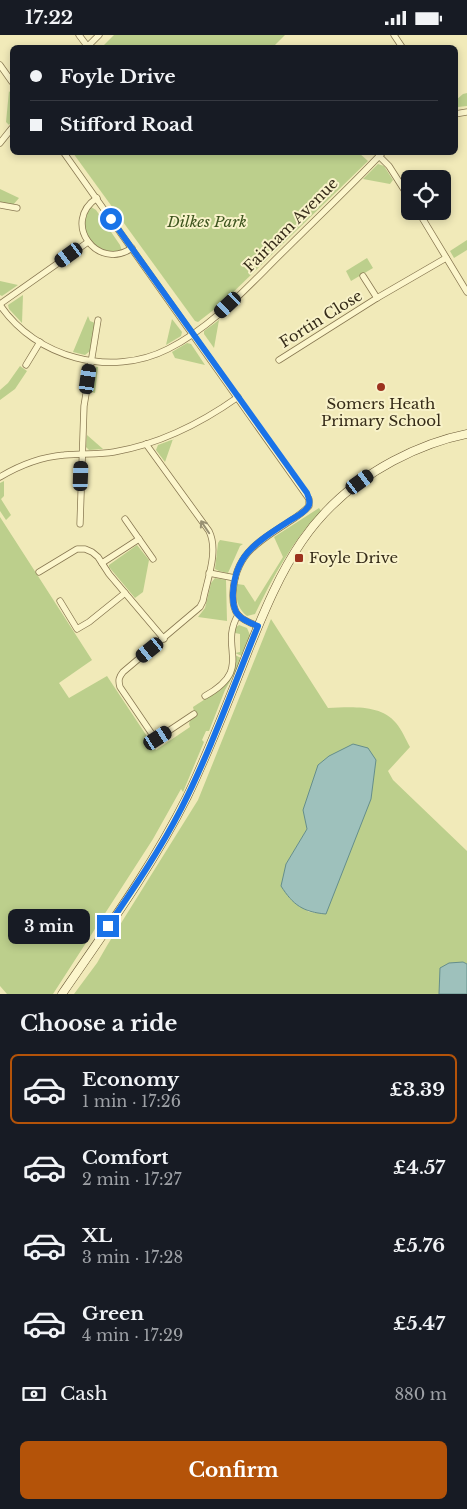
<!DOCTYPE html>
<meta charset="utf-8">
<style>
:root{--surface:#171b24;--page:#242831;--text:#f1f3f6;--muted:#9ea1a6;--line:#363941;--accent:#b45309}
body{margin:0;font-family:"Libre Baskerville",serif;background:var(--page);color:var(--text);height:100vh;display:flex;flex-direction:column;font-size:19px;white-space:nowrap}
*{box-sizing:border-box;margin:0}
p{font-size:16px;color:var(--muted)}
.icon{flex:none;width:28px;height:28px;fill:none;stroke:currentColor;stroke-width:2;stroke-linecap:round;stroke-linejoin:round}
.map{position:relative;height:959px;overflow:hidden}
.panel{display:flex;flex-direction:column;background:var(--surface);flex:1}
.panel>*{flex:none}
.banner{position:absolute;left:10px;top:10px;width:448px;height:110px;border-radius:8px;box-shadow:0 2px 8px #0003;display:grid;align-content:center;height:110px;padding:0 20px;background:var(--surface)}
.fabs{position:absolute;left:401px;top:135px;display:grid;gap:10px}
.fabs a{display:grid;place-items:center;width:50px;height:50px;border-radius:8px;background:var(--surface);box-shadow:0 2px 8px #0003;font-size:25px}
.end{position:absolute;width:22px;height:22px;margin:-11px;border:6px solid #1a73e8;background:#fff;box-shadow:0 0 0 2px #fff}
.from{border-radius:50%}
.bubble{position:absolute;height:35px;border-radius:8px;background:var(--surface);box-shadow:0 2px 8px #0003;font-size:16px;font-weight:700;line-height:35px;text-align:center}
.car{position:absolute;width:15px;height:30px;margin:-15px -8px;border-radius:6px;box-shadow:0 0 4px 1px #0007;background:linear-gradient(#222 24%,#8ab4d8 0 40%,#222 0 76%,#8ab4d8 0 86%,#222 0)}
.banner b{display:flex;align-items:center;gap:18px;height:48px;font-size:19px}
.banner b+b{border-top:1px solid var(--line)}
.banner i{width:12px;height:12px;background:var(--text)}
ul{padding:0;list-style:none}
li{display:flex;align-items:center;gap:15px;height:70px;margin:0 10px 8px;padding:0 10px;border:2px solid transparent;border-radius:8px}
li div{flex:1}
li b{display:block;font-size:19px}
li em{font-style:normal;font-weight:700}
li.current{border-color:var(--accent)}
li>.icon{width:45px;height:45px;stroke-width:1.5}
h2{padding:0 20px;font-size:22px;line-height:60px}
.pay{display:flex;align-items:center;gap:12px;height:55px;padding:0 20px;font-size:19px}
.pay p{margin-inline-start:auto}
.cta{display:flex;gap:10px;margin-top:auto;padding:10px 20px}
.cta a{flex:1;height:58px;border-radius:8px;background:var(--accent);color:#fff;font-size:20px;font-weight:700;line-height:58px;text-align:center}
.status{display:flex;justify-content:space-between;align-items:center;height:35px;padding:0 25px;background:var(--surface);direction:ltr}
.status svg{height:14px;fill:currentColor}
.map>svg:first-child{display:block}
.green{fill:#bccf8c;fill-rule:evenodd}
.water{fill:#9ec1bc;stroke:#658e8b}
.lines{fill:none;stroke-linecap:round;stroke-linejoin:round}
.minor-casing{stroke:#887852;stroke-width:7}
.secondary-casing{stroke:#6a5936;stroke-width:9}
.minor{stroke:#fcf6cc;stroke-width:5.5}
.secondary{stroke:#fcf6cc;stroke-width:8}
.oneway{stroke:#999172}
.route{stroke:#1a73e8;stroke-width:6}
.poi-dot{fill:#9c321e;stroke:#f8f2c9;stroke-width:2}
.labels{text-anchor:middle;stroke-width:4;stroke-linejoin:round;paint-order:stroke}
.park-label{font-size:15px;font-style:italic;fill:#3d541e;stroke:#f8f2c9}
.street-label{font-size:15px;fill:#362c19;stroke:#f8f2c9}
.poi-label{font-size:15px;fill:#362c19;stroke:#f8f2c9}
</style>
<div class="status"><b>17:22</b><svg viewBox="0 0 49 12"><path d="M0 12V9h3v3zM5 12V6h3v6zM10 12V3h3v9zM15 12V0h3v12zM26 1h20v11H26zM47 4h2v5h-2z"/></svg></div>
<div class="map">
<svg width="467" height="959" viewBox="0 0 467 959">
<rect width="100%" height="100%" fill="#f1eab9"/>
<g class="green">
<path d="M 114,0 L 285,0 L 273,12 L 102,12 Z"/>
<path d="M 9,56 L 12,60 L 12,86 L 9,90 L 6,87 Z"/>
<path d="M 467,58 L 467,71 L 458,72 L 456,65 L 463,59 Z"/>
<path d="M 73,118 L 359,118 L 368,126 L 220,270 L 198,287 L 195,286 Z"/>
<path d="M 378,129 L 384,131 L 393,145 L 390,149 L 363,144 Z"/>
<path d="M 0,154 L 19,163 L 13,170 L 0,168 Z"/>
<path d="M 91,172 L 96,175 L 120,210 L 122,216 C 95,221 74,196 91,172 Z"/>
<path d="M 467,205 L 467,215 L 454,223 L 450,216 Z"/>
<path d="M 367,223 L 373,233 L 351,246 L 346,236 Z"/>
<path d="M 0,246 L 18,250 L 2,261 L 0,260 Z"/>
<path d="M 23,260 L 22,288 L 9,274 L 8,270 Z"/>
<path d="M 88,281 L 90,286 L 95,288 L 95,291 L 90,316 L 85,320 L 73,317 Z"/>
<path d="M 172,284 L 182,297 L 181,301 L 166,310 Z"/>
<path d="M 219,285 L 214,313 L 204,299 L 204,296 Z"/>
<path d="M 187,308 L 191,309 L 205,330 L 175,323 L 172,317 Z"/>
<path d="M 20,331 L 27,336 L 15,354 L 0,365 L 0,355 L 8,348 Z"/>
<path d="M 96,332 L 98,332 L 95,358 L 91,357 L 94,334 Z"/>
<path d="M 87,400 L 103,414 L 89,415 L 86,412 Z"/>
<path d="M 174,404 L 173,404 L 165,427 L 156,415 L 158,410 Z"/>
<path d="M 4,446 L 4,461 L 1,464 L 11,480 L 6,485 L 0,476 L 0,448 Z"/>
<path d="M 319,473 L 321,476 C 292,506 273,542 255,579 L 247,581 C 236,572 236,563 237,549 L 244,550 L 255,567 L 283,522 L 274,502 Z"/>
<path d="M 0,482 L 92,625 L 59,648 L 69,663 L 107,641 L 156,715 L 190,692 L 189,689 L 190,685 L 195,681 L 193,672 C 205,664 229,650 234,636 C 235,631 235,625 235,620 L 241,623 L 237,634 L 225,655 L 209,696 L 206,696 L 202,705 L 204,707 L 183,757 L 181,754 L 153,804 L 53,959 L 7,959 L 0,951 Z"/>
<path d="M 220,505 L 243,509 L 240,511 L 228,538 L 219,536 L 215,534 L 218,508 Z"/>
<path d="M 137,510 L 149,525 L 143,557 L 135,563 L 109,532 L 109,530 Z"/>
<path d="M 215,543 L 226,545 L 227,586 L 198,582 L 205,573 L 211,548 Z"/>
<path d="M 271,584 L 328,673 C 350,672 381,669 396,688 C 402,695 406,705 410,712 L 388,736 L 393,745 L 467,816 L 467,929 L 463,927 L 441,944 L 439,959 L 74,959 L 97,928 L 108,909 L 198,765 ZM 303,775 L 326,879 L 309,877 L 289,863 L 286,829 L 307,794 Z"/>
<path d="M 239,590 L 247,593 L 250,600 L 242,621 L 235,618 L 240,617 L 240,599 L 235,598 L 235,593 Z"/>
</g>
<g class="water">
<path d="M 353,709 L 368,713 L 376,725 L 371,764 L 326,879 C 303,877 293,870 281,851 L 286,829 L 307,794 L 303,775 L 318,730 L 329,721 Z"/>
<path d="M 463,927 L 467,929 L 467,959 L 439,959 L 440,933 L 449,928 Z"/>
</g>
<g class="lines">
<g class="minor-casing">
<g id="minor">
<path d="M 79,0 L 88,12"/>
<path d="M 394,0 L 402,12"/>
<path d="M 87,12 L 99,0"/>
<path d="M 0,30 L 12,47"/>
<path d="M 455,79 L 467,77"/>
<path d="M 0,108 L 12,93"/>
<path d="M 64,118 L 309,464 L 309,471 C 303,478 295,483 287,488 C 258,507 235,519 233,558 C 232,579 239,584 258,591"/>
<path d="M 379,121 L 389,131 L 410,164"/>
<path d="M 97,163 C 61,187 97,237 132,213"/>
<path d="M 0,170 L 17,173"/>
<path d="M 418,176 L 467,257"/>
<path d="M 363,241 L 377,263"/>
<path d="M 0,269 L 88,207"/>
<path d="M 0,270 C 36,323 111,343 168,314 C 214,291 250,249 286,214 C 318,182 351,151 382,118"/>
<path d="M 279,325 L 377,263 L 446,223"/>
<path d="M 26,330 L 40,307"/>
<path d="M 146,409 L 209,496 C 219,516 207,545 203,566 L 200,572 L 123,637 C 119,642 118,645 120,652 L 154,702 L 158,703 L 194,679"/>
<path d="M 0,442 C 20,430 41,422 64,420 C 81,418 97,420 114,417 C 160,409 200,389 238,362"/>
<path d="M 125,484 L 153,524"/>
<path d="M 80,489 L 84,371 L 98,285"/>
<path d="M 102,528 L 139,504"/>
<path d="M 39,537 L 77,514 L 85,514 L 92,517 L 98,522 L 109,539 L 164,604"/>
<path d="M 209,538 L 235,543"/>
<path d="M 60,566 L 77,594 L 89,587 L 125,558"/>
<path d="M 205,661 C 255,633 218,614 238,580"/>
</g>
</g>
<g class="secondary-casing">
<path id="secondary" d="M 62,959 C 106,895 152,832 187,762 C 210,714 229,665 248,616 C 282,532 309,471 393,426 C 416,414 441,404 467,399"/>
</g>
<use href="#minor" class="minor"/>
<use href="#secondary" class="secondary"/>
</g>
<defs><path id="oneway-shaft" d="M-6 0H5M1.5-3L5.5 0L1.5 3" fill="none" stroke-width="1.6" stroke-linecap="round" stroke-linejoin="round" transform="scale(1.25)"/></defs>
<use class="oneway" href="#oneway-shaft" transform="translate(205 492) rotate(-124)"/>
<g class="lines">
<path class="route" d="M 108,891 C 134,853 160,815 181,774 C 211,715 233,652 258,591 C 239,584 232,579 233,558 C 235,518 259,506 289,486 C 295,482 303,479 308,472 C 311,468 309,463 307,458 L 111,184"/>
</g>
<g class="poi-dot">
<circle cx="381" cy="352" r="5"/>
<rect x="294" y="518" width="10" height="10" rx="2.5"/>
</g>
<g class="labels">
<g class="park-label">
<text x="207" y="192">Dilkes Park</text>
</g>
<g class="street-label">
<text transform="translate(291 190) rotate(-45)" y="5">Fairham Avenue</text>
<text transform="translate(321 284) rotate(-32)" y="5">Fortin Close</text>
</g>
<g class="poi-label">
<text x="381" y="374">Somers Heath<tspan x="381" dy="17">Primary School</tspan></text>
<text x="309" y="528" text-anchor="start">Foyle Drive</text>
</g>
</g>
</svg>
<div class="fabs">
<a><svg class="icon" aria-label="locate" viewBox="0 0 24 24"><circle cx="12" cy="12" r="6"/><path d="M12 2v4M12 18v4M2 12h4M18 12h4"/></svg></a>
</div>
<i class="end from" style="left:111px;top:184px"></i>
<i class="end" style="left:108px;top:891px"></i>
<div class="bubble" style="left:8px;top:874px;width:82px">3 min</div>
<i class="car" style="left:69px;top:220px;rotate:234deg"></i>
<i class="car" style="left:228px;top:270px;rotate:227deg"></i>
<i class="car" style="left:88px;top:344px;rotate:8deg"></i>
<i class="car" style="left:81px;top:441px;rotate:2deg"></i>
<i class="car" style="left:360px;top:447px;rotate:54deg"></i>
<i class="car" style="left:150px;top:615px;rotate:231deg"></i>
<i class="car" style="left:158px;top:703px;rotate:57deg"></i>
<div class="banner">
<b><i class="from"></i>Foyle Drive</b>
<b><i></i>Stifford Road</b>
</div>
</div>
<section class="panel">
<h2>Choose a ride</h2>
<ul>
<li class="current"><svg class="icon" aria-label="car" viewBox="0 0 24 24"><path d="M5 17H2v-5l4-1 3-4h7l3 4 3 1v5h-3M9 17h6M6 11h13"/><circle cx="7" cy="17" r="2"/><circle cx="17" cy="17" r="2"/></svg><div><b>Economy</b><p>1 min · 17:26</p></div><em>£3.39</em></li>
<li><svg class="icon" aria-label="car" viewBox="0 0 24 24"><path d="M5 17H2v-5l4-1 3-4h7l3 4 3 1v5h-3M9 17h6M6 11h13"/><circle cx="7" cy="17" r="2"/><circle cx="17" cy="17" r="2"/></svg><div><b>Comfort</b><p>2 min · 17:27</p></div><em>£4.57</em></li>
<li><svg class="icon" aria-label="car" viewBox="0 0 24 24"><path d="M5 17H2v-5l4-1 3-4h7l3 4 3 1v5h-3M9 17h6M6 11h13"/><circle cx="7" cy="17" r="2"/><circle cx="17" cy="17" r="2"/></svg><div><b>XL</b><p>3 min · 17:28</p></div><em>£5.76</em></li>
<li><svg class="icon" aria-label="car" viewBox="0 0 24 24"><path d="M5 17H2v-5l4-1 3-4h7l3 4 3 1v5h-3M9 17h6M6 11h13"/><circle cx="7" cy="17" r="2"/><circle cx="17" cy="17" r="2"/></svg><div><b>Green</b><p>4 min · 17:29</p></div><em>£5.47</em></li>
</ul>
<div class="pay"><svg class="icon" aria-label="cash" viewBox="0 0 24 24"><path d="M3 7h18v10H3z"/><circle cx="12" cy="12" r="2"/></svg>Cash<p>880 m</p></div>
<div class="cta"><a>Confirm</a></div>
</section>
